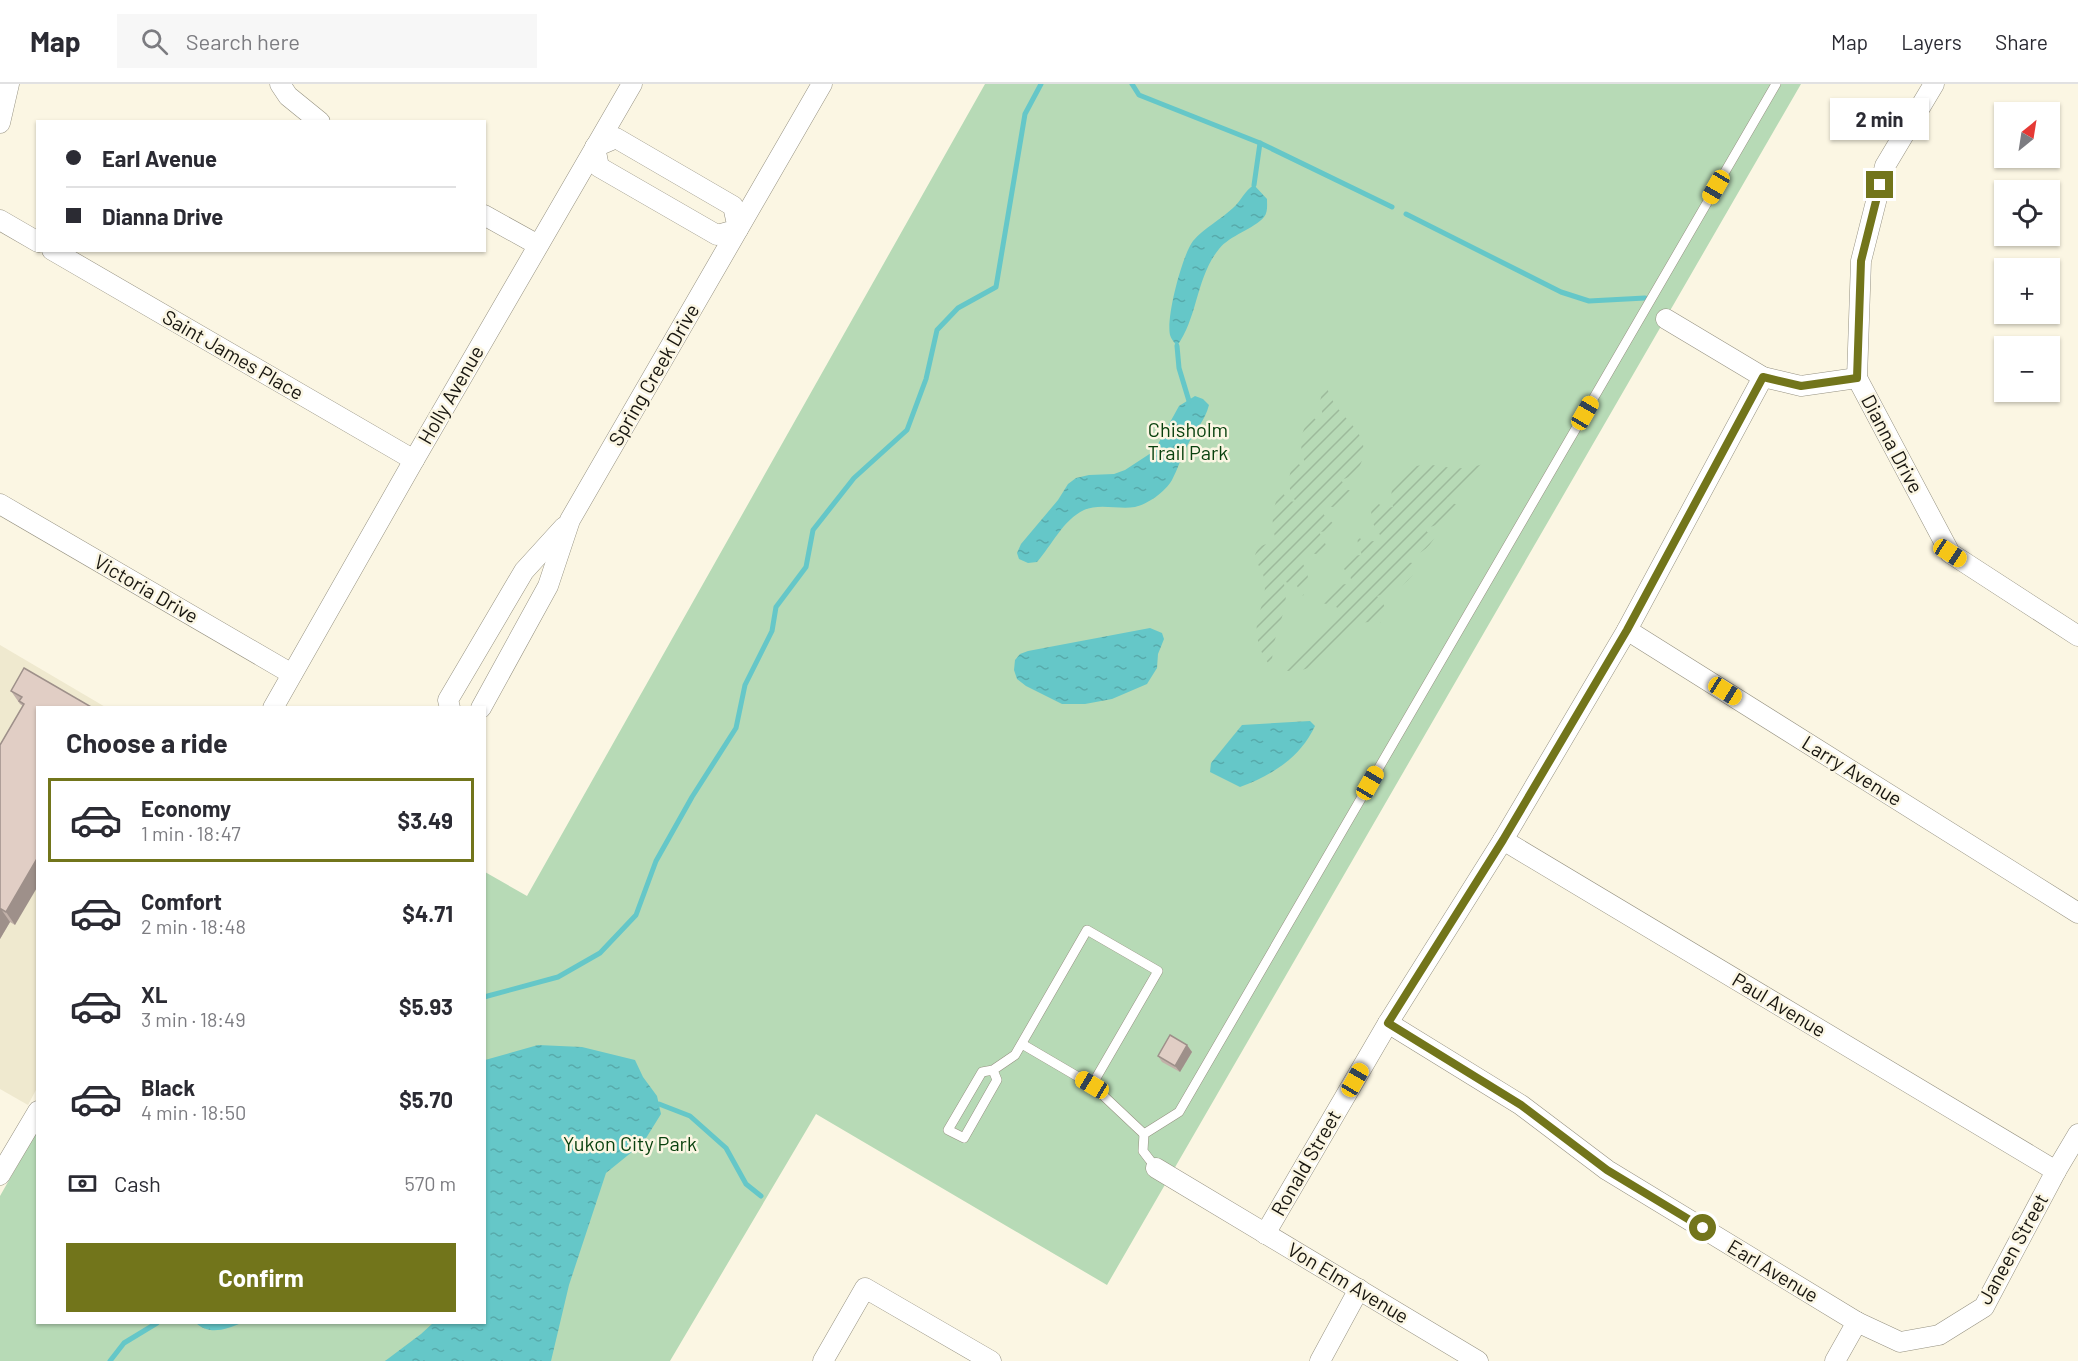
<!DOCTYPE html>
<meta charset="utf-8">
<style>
:root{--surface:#fff;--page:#f7f7f7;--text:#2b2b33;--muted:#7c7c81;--line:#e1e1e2;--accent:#72751b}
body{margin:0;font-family:Barlow,sans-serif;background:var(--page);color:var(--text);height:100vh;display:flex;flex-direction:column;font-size:22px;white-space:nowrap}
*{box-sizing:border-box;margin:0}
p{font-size:20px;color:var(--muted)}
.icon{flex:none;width:33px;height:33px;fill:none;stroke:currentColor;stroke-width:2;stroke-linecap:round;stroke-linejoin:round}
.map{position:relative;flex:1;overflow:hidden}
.side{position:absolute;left:36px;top:622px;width:450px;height:618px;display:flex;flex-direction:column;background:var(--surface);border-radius:0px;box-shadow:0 2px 4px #0004}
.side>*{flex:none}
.guide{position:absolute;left:36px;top:36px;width:450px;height:132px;border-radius:0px;box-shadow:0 2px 4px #0004;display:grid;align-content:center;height:132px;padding:0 30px;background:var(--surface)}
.needle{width:39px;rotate:30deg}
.tools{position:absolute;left:1994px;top:18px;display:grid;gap:12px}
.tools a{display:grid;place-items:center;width:66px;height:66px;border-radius:0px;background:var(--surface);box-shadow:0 2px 4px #0004;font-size:30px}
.end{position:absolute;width:27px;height:27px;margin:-14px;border:8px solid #72751b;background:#fff;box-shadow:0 0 0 3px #fff}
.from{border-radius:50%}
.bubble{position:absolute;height:42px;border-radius:0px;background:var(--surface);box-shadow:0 2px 4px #0004;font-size:20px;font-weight:700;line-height:42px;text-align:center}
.car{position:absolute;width:18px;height:36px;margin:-18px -9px;border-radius:8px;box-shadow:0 0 4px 2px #0007;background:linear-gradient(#f5c518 24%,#345 0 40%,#f5c518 0 76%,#345 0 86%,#f5c518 0)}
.guide b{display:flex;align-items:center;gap:21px;height:57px;font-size:22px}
.guide b+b{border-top:2px solid var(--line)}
.guide i{width:15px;height:15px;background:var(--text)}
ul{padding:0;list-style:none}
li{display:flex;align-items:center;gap:18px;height:84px;margin:0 12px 9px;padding:0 18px;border:3px solid transparent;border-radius:0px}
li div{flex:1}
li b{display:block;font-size:22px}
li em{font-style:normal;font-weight:700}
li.on{border-color:var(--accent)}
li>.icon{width:54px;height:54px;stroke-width:1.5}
h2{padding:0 30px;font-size:27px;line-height:72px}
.pay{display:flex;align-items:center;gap:15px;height:66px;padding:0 30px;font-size:22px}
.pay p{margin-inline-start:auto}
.action{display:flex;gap:12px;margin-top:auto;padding:12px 30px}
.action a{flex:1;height:69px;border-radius:0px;background:var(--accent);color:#fff;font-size:24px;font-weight:700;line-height:69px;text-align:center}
header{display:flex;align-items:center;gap:36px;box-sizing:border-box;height:84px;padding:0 30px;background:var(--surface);border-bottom:2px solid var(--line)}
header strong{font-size:28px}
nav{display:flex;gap:33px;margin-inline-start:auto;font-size:21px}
.search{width:420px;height:54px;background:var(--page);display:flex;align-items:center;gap:15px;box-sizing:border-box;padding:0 21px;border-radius:0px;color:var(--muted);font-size:22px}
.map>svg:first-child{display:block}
.built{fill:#efe9cf}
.park{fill:#b7dab6}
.garden{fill:url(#garden-furrows)}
.water{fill:url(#water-ripples)}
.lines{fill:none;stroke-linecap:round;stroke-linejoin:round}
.stream{stroke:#65c7c8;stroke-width:5}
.lane-casing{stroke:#959180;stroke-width:10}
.street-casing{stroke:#959180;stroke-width:21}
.lane{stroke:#fff;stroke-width:9}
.street{stroke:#fff;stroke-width:20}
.wall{fill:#c2b1a9}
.shaded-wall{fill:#9e908a}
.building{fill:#e1cec5;stroke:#9e908a;stroke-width:1.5}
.route{stroke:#72751b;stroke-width:8}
.labels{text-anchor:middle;stroke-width:5;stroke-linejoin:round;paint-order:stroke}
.street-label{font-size:20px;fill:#17150f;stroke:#fbf6e3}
.park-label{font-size:20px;fill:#09410e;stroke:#fbf6e3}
</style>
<header>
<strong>Map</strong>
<div class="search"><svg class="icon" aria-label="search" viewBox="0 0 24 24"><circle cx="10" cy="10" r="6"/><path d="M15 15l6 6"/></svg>Search here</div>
<nav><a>Map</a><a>Layers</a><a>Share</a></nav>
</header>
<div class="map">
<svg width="2078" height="1277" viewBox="0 0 2078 1277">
<defs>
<pattern id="garden-furrows" width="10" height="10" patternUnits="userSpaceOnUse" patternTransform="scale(1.5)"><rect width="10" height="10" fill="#b7dab6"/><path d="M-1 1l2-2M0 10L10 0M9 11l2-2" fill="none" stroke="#9dba9b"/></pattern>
<pattern id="water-ripples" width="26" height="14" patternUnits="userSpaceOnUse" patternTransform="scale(1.5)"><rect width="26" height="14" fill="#65c7c8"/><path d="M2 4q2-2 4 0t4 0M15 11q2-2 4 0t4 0" fill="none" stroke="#57aaab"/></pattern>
</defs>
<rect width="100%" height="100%" fill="#fbf6e3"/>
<path class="built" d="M 0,561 L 107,624 L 38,624 L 37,1004 L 28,1021 L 0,1005 Z"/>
<path class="park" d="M 985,0 L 1801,0 L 1107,1201 L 816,1030 L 670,1277 L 0,1277 L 0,1112 L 37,1047 L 38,1239 L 484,1239 L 485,788 L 527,812 Z"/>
<g class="garden">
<path d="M 1324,298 C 1328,305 1330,313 1334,319 C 1347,339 1372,352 1361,379 C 1357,389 1351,393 1341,396 L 1348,406 L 1359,408 C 1349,422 1338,425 1321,422 L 1324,431 L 1337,443 L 1330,447 L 1319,448 L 1326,461 L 1324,473 C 1316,468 1308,469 1300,475 C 1310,491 1310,494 1303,512 L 1297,502 L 1283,497 C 1290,517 1282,531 1277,549 C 1273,560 1272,571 1272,583 C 1261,573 1255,554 1257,539 C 1259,527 1265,516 1265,502 C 1265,487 1257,483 1255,471 C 1259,460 1267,458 1278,461 C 1270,443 1271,424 1281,407 L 1289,417 L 1296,418 C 1287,406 1287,391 1295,377 L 1301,382 L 1307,383 C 1298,366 1299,347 1312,332 L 1318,338 L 1324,337 L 1320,318 Z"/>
<path d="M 1484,380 C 1477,398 1464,407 1447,414 L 1452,419 L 1458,421 C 1451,435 1441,441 1426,444 L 1427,448 L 1436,451 C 1428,466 1418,472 1401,475 L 1406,478 L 1419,480 C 1411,498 1396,508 1377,512 L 1382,517 L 1386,526 L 1380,539 C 1345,532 1338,565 1316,580 C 1306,587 1293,588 1280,586 C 1289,580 1298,573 1305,563 C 1316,548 1323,535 1342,528 L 1334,521 L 1320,519 C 1327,506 1336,499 1352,500 L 1350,491 L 1339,480 L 1348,472 L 1362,471 L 1358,460 L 1357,453 C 1366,458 1374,459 1383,454 C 1372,443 1368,429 1374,415 C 1379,422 1385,424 1393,423 C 1387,401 1399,383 1423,381 C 1434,380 1445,384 1456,384 C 1465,385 1475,382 1484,380 Z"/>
</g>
<g class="water">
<path d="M 1254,101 L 1267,115 C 1267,121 1268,128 1264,133 C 1254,145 1230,151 1219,165 C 1196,193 1198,233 1177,262 C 1174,258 1171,255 1170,251 C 1166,233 1182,172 1193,157 C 1204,144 1220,136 1233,124 C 1241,117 1245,106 1254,101 Z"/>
<path d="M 1195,312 L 1203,315 L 1209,321 C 1205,337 1194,348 1187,362 C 1181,373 1178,385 1172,396 C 1165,408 1148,420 1135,423 C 1119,426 1100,419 1084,426 C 1063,436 1052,461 1037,478 L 1028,479 L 1019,475 L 1017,469 L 1021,460 L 1058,416 L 1068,400 L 1076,394 L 1089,391 L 1114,390 L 1125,386 L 1151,369 L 1158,360 L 1179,322 Z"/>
<path d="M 1150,544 L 1162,549 L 1164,555 L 1158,570 L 1157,584 L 1147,600 L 1112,615 L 1085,620 L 1062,620 L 1026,602 L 1017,595 L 1014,586 L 1015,576 L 1020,570 L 1028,567 Z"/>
<path d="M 1310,637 L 1315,642 C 1300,674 1272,691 1240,703 L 1210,688 L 1211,679 L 1242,641 Z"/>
<path d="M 538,961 L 582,963 L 635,976 L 643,993 L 657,1012 L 661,1030 L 643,1059 L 606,1089 L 569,1201 L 551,1277 L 385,1277 L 421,1250 L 433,1239 L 484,1239 L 485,976 Z"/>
<path d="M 196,1239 L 241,1239 C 226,1246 208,1251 196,1239 Z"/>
</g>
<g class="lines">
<g class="stream">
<path d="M 1132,0 L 1139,11 L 1260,59 L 1392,123"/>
<path d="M 1254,101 L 1260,59"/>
<path d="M 1406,130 L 1561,208 L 1589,217 L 1645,214"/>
<path d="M 1177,262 L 1179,284 L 1189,317"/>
<path d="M 484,913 L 558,893 L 600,869 L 636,831 L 656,777 L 692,713 L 736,644 L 745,601 L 772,547 L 776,523 L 806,483 L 813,446 L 854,394 L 907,346 L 926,295 L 937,246 L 958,224 L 996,203 L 1025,30 L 1041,0"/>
<path d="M 659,1020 L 690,1032 L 726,1064 L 746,1100 L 761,1112"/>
<path d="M 110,1277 L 124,1259 L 157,1239"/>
</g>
<g class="lane-casing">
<g id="lane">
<path d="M 1022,960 L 1092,1001 L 1144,1050"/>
<path d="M 993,986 L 997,996 L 964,1054 L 948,1046 L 982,988 L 993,986 L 1015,971 L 1087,846 L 1158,887 L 1092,1001"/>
<path d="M 1156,1084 L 1143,1067 L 1144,1050 L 1179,1028 L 1776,0"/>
</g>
</g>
<g class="street-casing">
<g id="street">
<path d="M 280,0 L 288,12 L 320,38"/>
<path d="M 1934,0 L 1885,82 L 1861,177 L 1857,294 L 1950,469 L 2078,552"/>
<path d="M 0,39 L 9,0"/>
<path d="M 616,54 L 733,122 L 738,145 L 717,151 L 599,83 L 595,63 Z"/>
<path d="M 484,131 L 538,161"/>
<path d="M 0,136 L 38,158"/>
<path d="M 52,166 L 414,376"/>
<path d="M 1666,235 L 1763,293 L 1801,302 L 1857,294"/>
<path d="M 0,420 L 292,590"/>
<path d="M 1627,546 L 2078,829"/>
<path d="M 273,624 L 414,376 L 632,0"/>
<path d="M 450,624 L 448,616 L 524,487 L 564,443"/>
<path d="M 481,624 L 548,502 L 570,436 L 822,0"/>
<path d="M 1503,756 L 2056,1087"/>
<path d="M 1388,939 L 1521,1021 L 1607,1086 L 1857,1238 L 1900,1258 L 1939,1251 L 1984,1223 L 2056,1087 L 2078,1050"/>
<path d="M 1156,1084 L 1478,1277"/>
<path d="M 0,1091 L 38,1027"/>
<path d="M 1265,1150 L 1388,939 L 1503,756 L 1627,546 L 1763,293"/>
<path d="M 823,1277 L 865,1204 L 991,1277"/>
<path d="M 1320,1277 L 1359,1205"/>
<path d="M 1835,1277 L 1857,1238"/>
</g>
</g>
<use href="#lane" class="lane"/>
<use href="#street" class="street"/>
</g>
<g class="wall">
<path d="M 11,607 L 93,624 L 15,841 L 10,838 L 0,855 L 0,661 L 23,622 L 20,620 Z"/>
<path d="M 1187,961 L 1192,968 L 1180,988 L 1162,978 L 1158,972 Z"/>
</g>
<g class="shaded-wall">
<path d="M 38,773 L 38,802 L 15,841 L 6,828 Z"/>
<path d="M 1,825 L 10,838 L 0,855 L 0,826 Z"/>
<path d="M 1187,961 L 1192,968 L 1180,988 L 1175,982 Z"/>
</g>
<g class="building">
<path d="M 24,584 L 93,624 L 38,624 L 38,773 L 6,828 L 1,825 L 0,826 L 0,661 L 24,620 L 19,617 L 22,613 L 11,607 Z"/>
<path d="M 1170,951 L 1187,961 L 1175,982 L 1158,972 Z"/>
</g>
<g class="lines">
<path class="route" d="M 1703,1144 L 1607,1086 L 1521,1021 L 1388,939 L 1503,756 L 1627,546 L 1763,293 L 1801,302 L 1857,294 L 1861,177 L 1880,101"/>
</g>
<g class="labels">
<g class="street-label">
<text transform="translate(233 271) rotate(30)" y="7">Saint James Place</text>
<text transform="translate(654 291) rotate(-60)" y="7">Spring Creek Drive</text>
<text transform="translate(451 311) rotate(-60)" y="7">Holly Avenue</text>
<text transform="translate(1892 360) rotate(62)" y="7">Dianna Drive</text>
<text transform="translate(146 505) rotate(30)" y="7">Victoria Drive</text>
<text transform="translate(1852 687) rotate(32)" y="7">Larry Avenue</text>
<text transform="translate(1779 921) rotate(31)" y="7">Paul Avenue</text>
<text transform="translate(1306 1079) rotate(-60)" y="7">Ronald Street</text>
<text transform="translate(2013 1165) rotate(-61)" y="7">Janeen Street</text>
<text transform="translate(1773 1187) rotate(31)" y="7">Earl Avenue</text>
<text transform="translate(1348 1199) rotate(31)" y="7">Von Elm Avenue</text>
</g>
<g class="park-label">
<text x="1188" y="353">Chisholm<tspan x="1188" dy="23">Trail Park</tspan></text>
<text x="630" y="1067">Yukon City Park</text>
</g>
</g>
</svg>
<div class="tools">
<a><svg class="needle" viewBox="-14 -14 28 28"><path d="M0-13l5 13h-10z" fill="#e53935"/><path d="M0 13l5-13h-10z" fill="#7c7c81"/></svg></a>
<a><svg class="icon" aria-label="locate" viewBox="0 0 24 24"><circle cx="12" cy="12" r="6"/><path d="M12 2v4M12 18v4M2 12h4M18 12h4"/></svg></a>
<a>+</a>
<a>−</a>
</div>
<i class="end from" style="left:1703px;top:1144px"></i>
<i class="end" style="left:1880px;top:101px"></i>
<div class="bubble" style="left:1830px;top:14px;width:99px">2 min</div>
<i class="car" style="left:1716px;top:103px;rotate:210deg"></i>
<i class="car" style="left:1585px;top:329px;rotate:30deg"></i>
<i class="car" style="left:1950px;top:469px;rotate:123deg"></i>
<i class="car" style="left:1725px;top:607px;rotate:122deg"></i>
<i class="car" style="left:1370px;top:699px;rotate:30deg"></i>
<i class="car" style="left:1355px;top:996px;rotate:30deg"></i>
<i class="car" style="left:1092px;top:1001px;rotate:301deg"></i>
<div class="guide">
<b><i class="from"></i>Earl Avenue</b>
<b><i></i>Dianna Drive</b>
</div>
<section class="side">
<h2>Choose a ride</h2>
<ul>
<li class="on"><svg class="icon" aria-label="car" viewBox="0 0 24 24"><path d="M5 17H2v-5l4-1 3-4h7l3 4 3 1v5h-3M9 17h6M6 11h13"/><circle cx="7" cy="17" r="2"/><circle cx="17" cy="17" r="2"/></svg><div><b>Economy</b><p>1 min · 18:47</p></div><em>$3.49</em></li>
<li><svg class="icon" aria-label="car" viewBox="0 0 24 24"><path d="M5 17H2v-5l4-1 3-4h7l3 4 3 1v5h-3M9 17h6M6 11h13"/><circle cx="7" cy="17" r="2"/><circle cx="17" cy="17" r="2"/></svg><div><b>Comfort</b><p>2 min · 18:48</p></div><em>$4.71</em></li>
<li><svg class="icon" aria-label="car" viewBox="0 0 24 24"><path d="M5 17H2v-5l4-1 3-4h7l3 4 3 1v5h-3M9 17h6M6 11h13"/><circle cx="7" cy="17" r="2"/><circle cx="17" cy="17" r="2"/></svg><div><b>XL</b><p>3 min · 18:49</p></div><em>$5.93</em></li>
<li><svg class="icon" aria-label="car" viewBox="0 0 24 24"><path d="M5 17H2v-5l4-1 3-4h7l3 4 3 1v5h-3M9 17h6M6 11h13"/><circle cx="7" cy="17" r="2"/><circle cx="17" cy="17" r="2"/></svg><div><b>Black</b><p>4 min · 18:50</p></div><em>$5.70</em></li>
</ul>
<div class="pay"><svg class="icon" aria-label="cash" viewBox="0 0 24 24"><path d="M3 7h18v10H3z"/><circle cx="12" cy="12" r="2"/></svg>Cash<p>570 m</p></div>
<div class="action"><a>Confirm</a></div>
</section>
</div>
